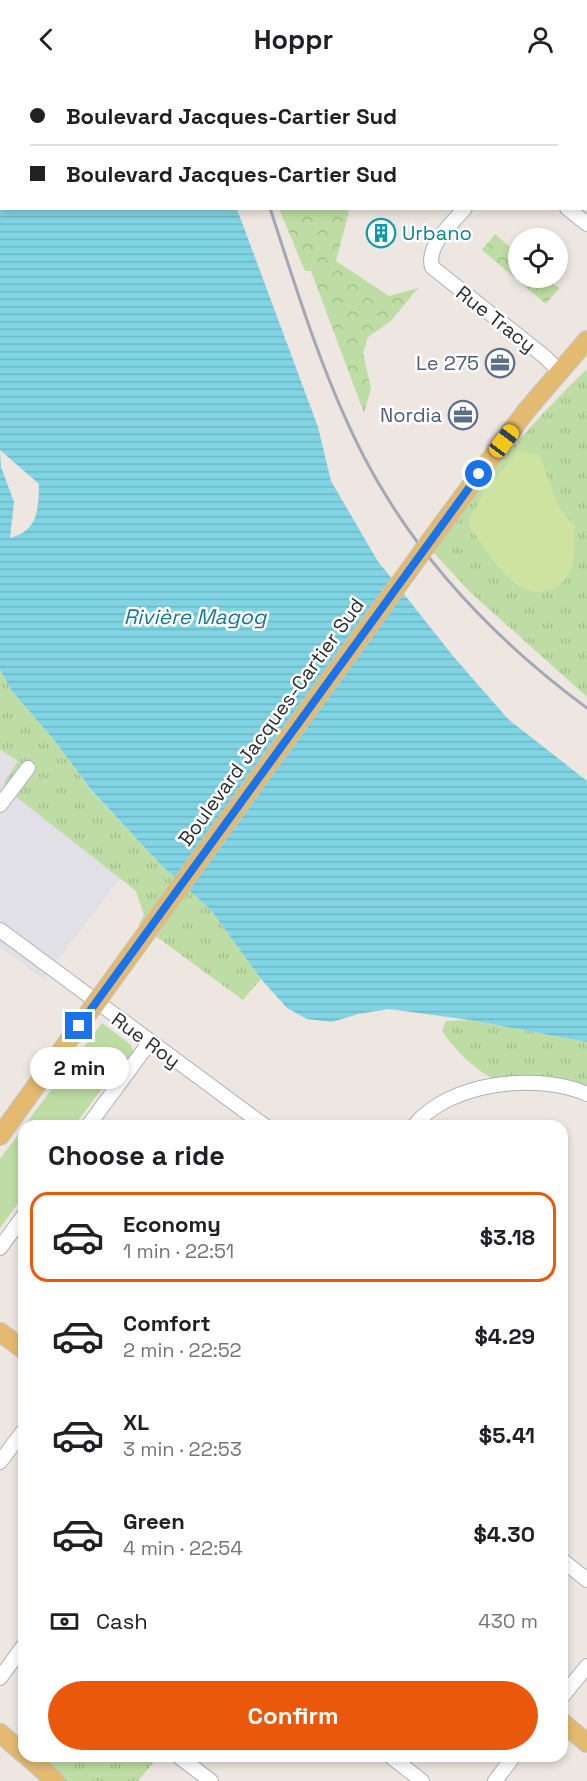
<!DOCTYPE html>
<meta charset="utf-8">
<style>
:root{--surface:#fff;--page:#f6f6f6;--text:#202124;--muted:#757577;--line:#e0e0e0;--accent:#ea580c}
body{margin:0;font-family:"Space Grotesk",sans-serif;background:var(--page);color:var(--text);height:100vh;display:flex;flex-direction:column;font-size:22px;white-space:nowrap}
*{box-sizing:border-box;margin:0}
p{font-size:20px;color:var(--muted)}
.icon{flex:none;width:33px;height:33px;fill:none;stroke:currentColor;stroke-width:2;stroke-linecap:round;stroke-linejoin:round}
.map{position:relative;flex:1;overflow:hidden}
.panel{position:absolute;left:18px;top:1042px;width:550px;height:642px;display:flex;flex-direction:column;background:var(--surface);border-radius:18px;box-shadow:0 3px 9px #0003}
.panel>*{flex:none}
.top-card{position:absolute;left:0px;top:0px;width:588px;height:132px;box-shadow:0 3px 9px #0003;display:grid;align-content:center;height:132px;padding:0 30px;background:var(--surface)}
.tools{position:absolute;left:508px;top:150px;display:grid;gap:12px}
.tools a{display:grid;place-items:center;width:60px;height:60px;border-radius:50%;background:var(--surface);box-shadow:0 3px 9px #0003;font-size:30px}
.end{position:absolute;width:27px;height:27px;margin:-14px;border:8px solid #1a73e8;background:#fff;box-shadow:0 0 0 3px #fff}
.from{border-radius:50%}
.bubble{position:absolute;height:42px;border-radius:21px;background:var(--surface);box-shadow:0 3px 9px #0003;font-size:20px;font-weight:700;line-height:42px;text-align:center}
.car{position:absolute;width:18px;height:36px;margin:-18px -9px;border-radius:8px;box-shadow:0 0 4px 2px #0007;background:linear-gradient(#f5c518 24%,#345 0 40%,#f5c518 0 76%,#345 0 86%,#f5c518 0)}
.top-card b{display:flex;align-items:center;gap:21px;height:57px;font-size:22px}
.top-card b+b{border-top:2px solid var(--line)}
.top-card i{width:15px;height:15px;background:var(--text)}
ul{padding:0;list-style:none}
li{display:flex;align-items:center;gap:18px;height:90px;margin:0 12px 9px;padding:0 18px;border:3px solid transparent;border-radius:18px}
li div{flex:1}
li b{display:block;font-size:22px}
li em{font-style:normal;font-weight:700}
li.selected{border-color:var(--accent)}
li>.icon{width:54px;height:54px;stroke-width:1.5}
h2{padding:0 30px;font-size:27px;line-height:72px}
.pay{display:flex;align-items:center;gap:15px;height:66px;padding:0 30px;font-size:22px}
.pay p{margin-inline-start:auto}
.cta{display:flex;gap:12px;margin-top:auto;padding:12px 30px}
.cta a{flex:1;height:69px;border-radius:36px;background:var(--accent);color:#fff;font-size:24px;font-weight:700;line-height:69px;text-align:center}
header{display:flex;justify-content:space-between;align-items:center;height:78px;padding:0 30px;background:var(--surface);font-size:27px;font-weight:700}
.map>svg:first-child{display:block}
.industrial{fill:#e1e0e6}
.grass{fill:#bedda4}
.forest{fill:url(#forest-crowns)}
.park{fill:url(#park-tufts)}
.pitch{fill:#cfe3a1}
.water{fill:url(#water-rules)}
.lines{fill:none;stroke-linecap:round;stroke-linejoin:round}
.minor-casing{stroke:#adb0b7;stroke-width:16}
.major-casing{stroke:#c4c4c4;stroke-width:20}
.minor{stroke:#fff;stroke-width:14}
.major{stroke:#e3ba70;stroke-width:18}
.rail{stroke:#a4a8b5;stroke-width:3}
.major-bridge-casing{stroke:#c4c4c4;stroke-width:20;stroke-linecap:butt}
.major-bridge{stroke:#e3ba70;stroke-width:18}
.route{stroke:#1a73e8;stroke-width:8}
.labels{text-anchor:middle;stroke-width:5;stroke-linejoin:round;paint-order:stroke}
.culture-label{font-size:20px;fill:#0d838f;stroke:#fff;text-anchor:start}
.street-label{font-size:20px;fill:#2d2d2d;stroke:#fff}
.service-label{font-size:20px;fill:#4e5e75;stroke:#fff;text-anchor:end}
.water-label{font-size:21px;font-style:italic;fill:#1c7791;stroke:#fff}
</style>
<header><svg class="icon" aria-label="back" viewBox="0 0 24 24"><path d="M15 5l-7 7 7 7"/></svg>Hoppr<svg class="icon" aria-label="person" viewBox="0 0 24 24"><circle cx="12" cy="8" r="4"/><path d="M4 21q1-7 8-7t8 7"/></svg></header>
<div class="map">
<svg width="587" height="1703" viewBox="0 0 587 1703">
<defs>
<pattern id="forest-crowns" width="20" height="18" patternUnits="userSpaceOnUse" patternTransform="scale(1.5)"><rect width="20" height="18" fill="#bedda4"/><path d="M2 6a3 3 0 1 1 6 0M12 15a3 3 0 1 1 6 0" fill="none" stroke="#a4be8e"/></pattern>
<pattern id="park-tufts" width="24" height="20" patternUnits="userSpaceOnUse" patternTransform="scale(1.5)"><rect width="24" height="20" fill="#bedda4"/><path d="M3 7l-1-3M5 7V3M7 7l1-3M15 17l-1-3M17 17v-4M19 17l1-3" fill="none" stroke="#a4be8e"/></pattern>
<pattern id="water-rules" width="6" height="5" patternUnits="userSpaceOnUse" patternTransform="scale(1.5)"><rect width="6" height="5" fill="#80d4e3"/><path d="M0 2.5h6" fill="none" stroke="#6fb6c3"/></pattern>
</defs>
<rect width="100%" height="100%" fill="#ede6e1"/>
<path class="industrial" d="M 0,672 L 28,690 L 10,714 L 121,799 L 43,901 L 0,869 Z"/>
<g class="grass">
<path d="M 102,945 L 131,967 L 134,977 L 123,992 L 113,996 L 74,1048 L 24,1048 Z"/>
<path d="M 24,1049 L 24,1117 L 0,1150 L 0,1081 Z"/>
</g>
<g class="forest">
<path d="M 279,131 L 346,131 L 349,134 L 336,183 L 389,218 L 418,210 L 391,243 L 368,259 L 363,275 L 371,310 L 364,335 L 311,193 L 305,193 Z"/>
<path d="M 495,156 L 519,177 L 519,200 L 546,200 L 559,210 L 546,226 L 482,172 Z"/>
</g>
<g class="park">
<path d="M 587,291 L 587,619 L 470,514 L 433,474 C 479,408 529,346 587,291 Z"/>
<path d="M 0,592 L 12,613 L 54,662 L 92,714 L 161,787 L 211,832 L 261,901 L 243,922 L 139,846 L 144,837 L 136,813 L 10,714 L 11,711 L 4,705 L 18,683 L 0,672 Z"/>
<path d="M 470,942 L 587,964 L 587,1016 C 567,1014 520,1012 504,1006 C 479,996 456,974 442,953 L 446,943 Z"/>
<path d="M 27,1679 L 158,1679 L 138,1703 L 55,1703 Z"/>
</g>
<path class="pitch" d="M 518,373 L 538,376 C 552,400 550,428 575,447 C 573,461 575,477 572,489 C 569,500 560,508 549,512 C 514,523 488,474 470,449 L 469,441 L 485,413 Z"/>
<path class="water" d="M 0,0 L 199,0 L 2,2 L 2,130 L 237,131 L 318,349 L 331,403 L 377,482 L 453,578 L 508,641 L 587,703 L 587,964 L 470,942 L 389,931 L 358,936 L 332,944 L 307,941 L 287,930 L 261,901 L 211,832 L 161,787 L 92,713 L 54,662 L 12,613 L 0,592 L 0,373 L 1,389 L 14,424 L 10,460 C 39,452 38,432 39,406 L 0,372 Z"/>
<g class="lines">
<g class="minor-casing">
<g id="minor">
<path d="M 384,0 L 386,2"/>
<path d="M 576,2 L 577,0"/>
<path d="M 465,130 C 452,146 426,167 432,189 L 545,279 L 560,294"/>
<path d="M 567,130 L 587,146"/>
<path d="M 0,727 L 28,690"/>
<path d="M 0,852 L 265,1048"/>
<path d="M 88,1048 L 149,965"/>
<path d="M 414,1048 C 448,1004 538,994 587,1016"/>
<path d="M 0,1170 L 24,1137"/>
<path d="M 0,1384 L 24,1352"/>
<path d="M 562,1482 L 587,1502"/>
<path d="M 0,1600 L 24,1567"/>
<path d="M 562,1619 L 587,1588"/>
<path d="M 178,1678 L 211,1703"/>
<path d="M 390,1678 L 422,1703"/>
<path d="M 495,1703 L 514,1678"/>
</g>
</g>
<g class="major-casing">
<g id="major">
<path d="M 438,452 L 526,333 L 587,262"/>
<path d="M 0,1058 L 79,948"/>
<path d="M 0,1254 L 24,1272"/>
<path d="M 562,1644 L 587,1665"/>
<path d="M 0,1655 L 24,1676"/>
<path d="M 27,1678 L 55,1703"/>
</g>
</g>
<use href="#minor" class="minor"/>
<use href="#major" class="major"/>
<g class="rail">
<path d="M 230,0 L 231,2"/>
<path d="M 270,130 C 297,213 323,299 363,377 C 416,480 495,562 587,630"/>
</g>
<g class="major-bridge-casing">
<path id="major-bridge" d="M 79,948 L 438,452"/>
</g>
<use href="#major-bridge" class="major-bridge"/>
</g>
<g class="lines">
<path class="route" d="M 79,948 L 479,396"/>
</g>
<defs>
<g id="building-ring" transform="scale(1.5)"><circle r="9.5" fill="#fff" stroke="#0f9aa8" stroke-width="1.5"/><path d="M-4-6H4V6H1V3H-1V6H-4ZM-2.5-4.3h1.7v1.8h-1.7ZM.8-4.3h1.7v1.8H.8ZM-2.5-1h1.7V.8h-1.7ZM.8-1h1.7V.8H.8Z" fill="#0f9aa8"/></g>
<g id="office-ring" transform="scale(1.5)"><circle r="9.5" fill="#fff" stroke="#5c6f8a" stroke-width="1.5"/><path d="M-6-3h4V-5.5h4V-3h4V5H-6ZM-1-4.5V-3h2v-1.5ZM-6 0V1H6V0Z" fill="#5c6f8a"/></g>
</defs>
<g fill-rule="evenodd">
<use href="#building-ring" x="381" y="155"/>
<use href="#office-ring" x="500" y="285"/>
<use href="#office-ring" x="463" y="337"/>
</g>
<g class="labels">
<g class="culture-label">
<text x="402" y="162">Urbano</text>
</g>
<g class="street-label">
<text transform="translate(496 241) rotate(38)" y="7">Rue Tracy</text>
<text transform="translate(271 644) rotate(-54)" y="7">Boulevard Jacques-Cartier Sud</text>
<text transform="translate(146 962) rotate(36)" y="7">Rue Roy</text>
</g>
<g class="service-label">
<text x="479" y="292">Le 275</text>
<text x="442" y="344">Nordia</text>
</g>
<g class="water-label">
<text x="195" y="546">Rivière Magog</text>
</g>
</g>
</svg>
<div class="tools">
<a><svg class="icon" aria-label="locate" viewBox="0 0 24 24"><circle cx="12" cy="12" r="6"/><path d="M12 2v4M12 18v4M2 12h4M18 12h4"/></svg></a>
</div>
<i class="end from" style="left:479px;top:396px"></i>
<i class="end" style="left:79px;top:948px"></i>
<div class="bubble" style="left:30px;top:969px;width:99px">2 min</div>
<i class="car" style="left:504px;top:363px;rotate:37deg"></i>
<div class="top-card">
<b><i class="from"></i>Boulevard Jacques-Cartier Sud</b>
<b><i></i>Boulevard Jacques-Cartier Sud</b>
</div>
<section class="panel">
<h2>Choose a ride</h2>
<ul>
<li class="selected"><svg class="icon" aria-label="car" viewBox="0 0 24 24"><path d="M5 17H2v-5l4-1 3-4h7l3 4 3 1v5h-3M9 17h6M6 11h13"/><circle cx="7" cy="17" r="2"/><circle cx="17" cy="17" r="2"/></svg><div><b>Economy</b><p>1 min · 22:51</p></div><em>$3.18</em></li>
<li><svg class="icon" aria-label="car" viewBox="0 0 24 24"><path d="M5 17H2v-5l4-1 3-4h7l3 4 3 1v5h-3M9 17h6M6 11h13"/><circle cx="7" cy="17" r="2"/><circle cx="17" cy="17" r="2"/></svg><div><b>Comfort</b><p>2 min · 22:52</p></div><em>$4.29</em></li>
<li><svg class="icon" aria-label="car" viewBox="0 0 24 24"><path d="M5 17H2v-5l4-1 3-4h7l3 4 3 1v5h-3M9 17h6M6 11h13"/><circle cx="7" cy="17" r="2"/><circle cx="17" cy="17" r="2"/></svg><div><b>XL</b><p>3 min · 22:53</p></div><em>$5.41</em></li>
<li><svg class="icon" aria-label="car" viewBox="0 0 24 24"><path d="M5 17H2v-5l4-1 3-4h7l3 4 3 1v5h-3M9 17h6M6 11h13"/><circle cx="7" cy="17" r="2"/><circle cx="17" cy="17" r="2"/></svg><div><b>Green</b><p>4 min · 22:54</p></div><em>$4.30</em></li>
</ul>
<div class="pay"><svg class="icon" aria-label="cash" viewBox="0 0 24 24"><path d="M3 7h18v10H3z"/><circle cx="12" cy="12" r="2"/></svg>Cash<p>430 m</p></div>
<div class="cta"><a>Confirm</a></div>
</section>
</div>
